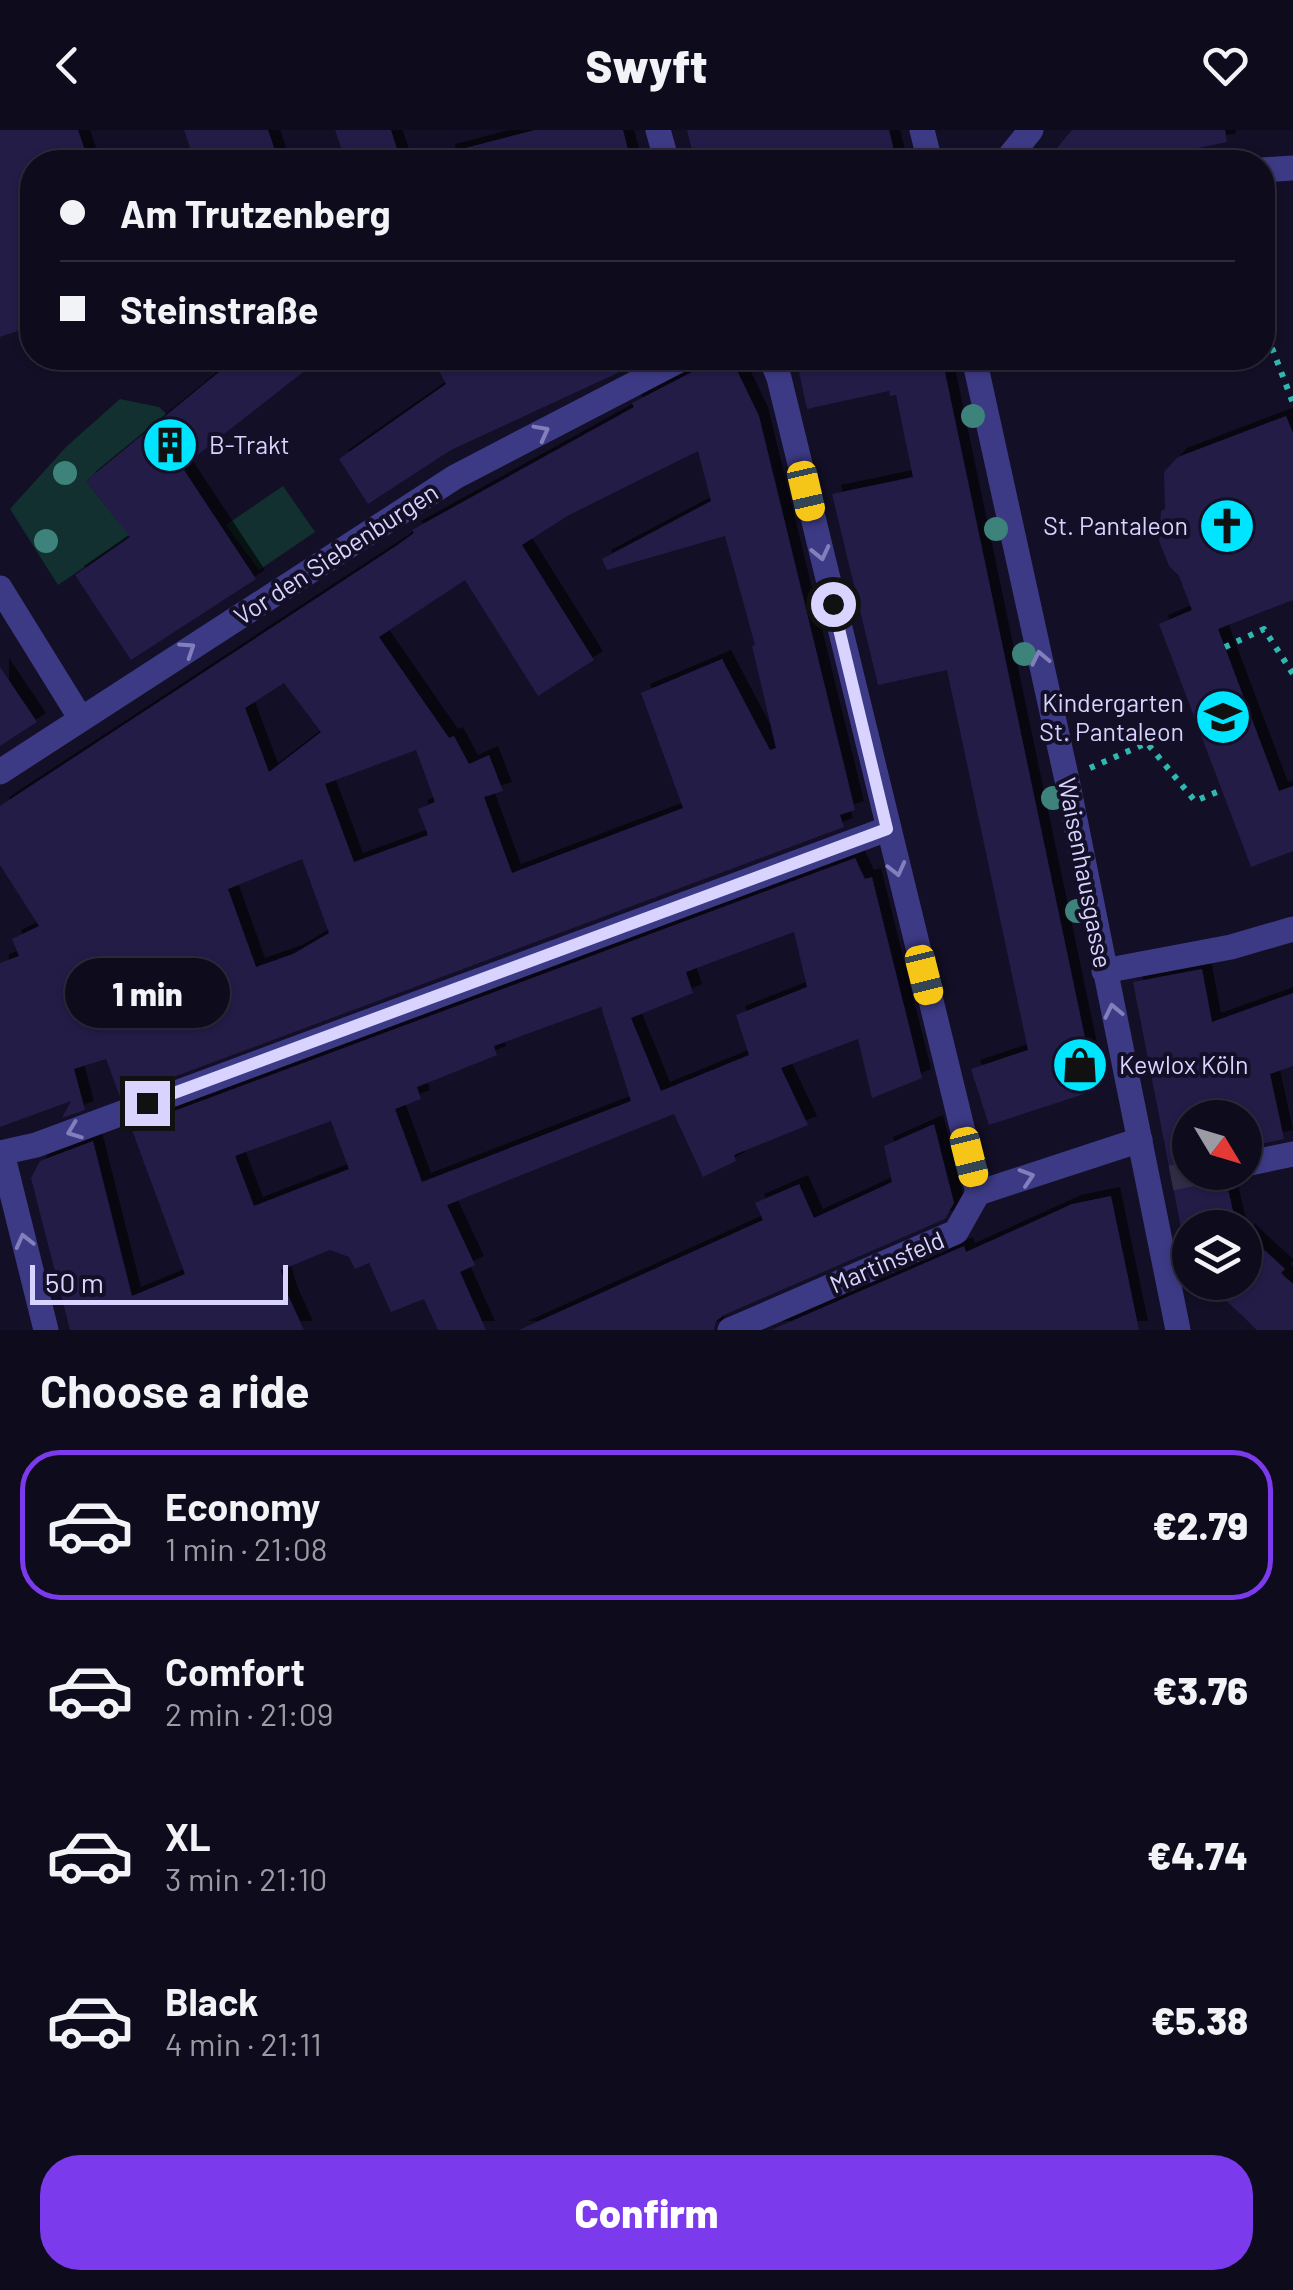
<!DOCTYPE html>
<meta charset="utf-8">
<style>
:root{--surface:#0e0b1c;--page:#1c1929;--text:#f1f3f6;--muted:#9b9ba3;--line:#2e2b3b;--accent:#7c3aed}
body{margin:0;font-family:Barlow,sans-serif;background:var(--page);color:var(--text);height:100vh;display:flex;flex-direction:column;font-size:38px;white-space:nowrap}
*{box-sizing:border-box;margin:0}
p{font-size:32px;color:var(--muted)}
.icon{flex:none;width:55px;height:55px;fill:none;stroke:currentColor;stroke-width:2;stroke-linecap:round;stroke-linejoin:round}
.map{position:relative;height:1200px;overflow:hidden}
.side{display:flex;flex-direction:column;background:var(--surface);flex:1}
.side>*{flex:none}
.guide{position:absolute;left:20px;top:20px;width:1255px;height:220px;border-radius:40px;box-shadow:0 2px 8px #0004,0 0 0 2px var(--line);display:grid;align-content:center;height:220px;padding:0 40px;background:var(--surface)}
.needle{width:65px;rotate:128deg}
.fabs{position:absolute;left:1172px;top:970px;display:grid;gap:20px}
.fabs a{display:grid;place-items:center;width:90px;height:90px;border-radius:50%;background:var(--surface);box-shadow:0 2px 8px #0004,0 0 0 2px var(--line);font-size:50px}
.scale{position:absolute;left:30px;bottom:25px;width:258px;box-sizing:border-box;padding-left:10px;border:5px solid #d9d4ff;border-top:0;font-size:28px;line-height:35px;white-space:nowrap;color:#d9d4ff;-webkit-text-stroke:8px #130f26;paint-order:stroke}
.end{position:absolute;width:45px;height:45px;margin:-22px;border:12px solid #d9d4ff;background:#111;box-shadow:0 0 0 5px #111}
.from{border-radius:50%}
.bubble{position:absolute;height:70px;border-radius:35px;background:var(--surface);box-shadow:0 2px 8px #0004,0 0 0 2px var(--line);font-size:32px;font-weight:800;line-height:70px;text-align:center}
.car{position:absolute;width:30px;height:60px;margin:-30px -15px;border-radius:12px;box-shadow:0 0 8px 2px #0007;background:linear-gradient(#f5c518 24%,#345 0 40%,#f5c518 0 76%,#345 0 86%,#f5c518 0)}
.guide b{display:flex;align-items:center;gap:35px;height:95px;font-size:38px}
.guide b+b{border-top:2px solid var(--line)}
.guide i{width:25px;height:25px;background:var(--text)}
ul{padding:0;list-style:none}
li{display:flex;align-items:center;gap:30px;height:150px;margin:0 20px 15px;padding:0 20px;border:5px solid transparent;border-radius:40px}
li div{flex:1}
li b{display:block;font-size:38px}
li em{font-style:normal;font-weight:800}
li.active{border-color:var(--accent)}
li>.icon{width:90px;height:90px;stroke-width:1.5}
h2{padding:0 40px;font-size:45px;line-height:120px}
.primary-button{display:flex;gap:20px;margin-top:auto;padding:20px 40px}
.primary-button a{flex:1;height:115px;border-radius:40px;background:var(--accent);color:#fff;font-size:40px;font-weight:800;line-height:115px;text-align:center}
header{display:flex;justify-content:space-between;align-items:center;height:130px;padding:0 40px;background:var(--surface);font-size:45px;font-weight:800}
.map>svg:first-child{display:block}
.green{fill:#12302f}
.building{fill:#241b47;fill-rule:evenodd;filter:url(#shadow)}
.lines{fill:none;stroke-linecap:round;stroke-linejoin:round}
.minor-tunnel{stroke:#312d47;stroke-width:25;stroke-dasharray:25 12;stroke-linecap:butt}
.path{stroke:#2fb8b0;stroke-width:6;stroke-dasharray:5 8;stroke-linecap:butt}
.minor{stroke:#3d3a85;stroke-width:25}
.tree{fill:#3d827b}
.oneway{stroke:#837fbc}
.route{stroke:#d9d4ff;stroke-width:12}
.labels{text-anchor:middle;stroke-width:8;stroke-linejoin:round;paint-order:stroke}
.poi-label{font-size:25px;fill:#d9d4ff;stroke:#130f26;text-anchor:start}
.street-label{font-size:25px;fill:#d9d4ff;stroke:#130f26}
</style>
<header><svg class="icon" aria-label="back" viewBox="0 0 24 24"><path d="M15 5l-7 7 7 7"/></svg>Swyft<svg class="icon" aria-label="heart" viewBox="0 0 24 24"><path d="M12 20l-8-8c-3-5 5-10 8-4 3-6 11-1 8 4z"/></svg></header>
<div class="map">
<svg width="1293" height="1200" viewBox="0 0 1293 1200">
<defs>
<filter id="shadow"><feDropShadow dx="9" dy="-9" stdDeviation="0" flood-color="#0009"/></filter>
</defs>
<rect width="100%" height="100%" fill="#130f26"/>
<g class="green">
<path d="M 120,269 L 159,277 L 167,285 L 86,351 L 116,389 L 133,404 L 58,455 L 10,379 L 66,317 Z"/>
<path d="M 283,356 L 315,402 L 259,440 L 226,395 Z"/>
</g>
<g class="building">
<path d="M 0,0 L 78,0 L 89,32 L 32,32 L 32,196 L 0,207 Z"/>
<path d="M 184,0 L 268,0 L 279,32 L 195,32 Z"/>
<path d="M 335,0 L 391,0 L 401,32 L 346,32 Z"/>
<path d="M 535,0 L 623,0 L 631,32 L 447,32 L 446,23 Z"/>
<path d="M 687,0 L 889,0 L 897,32 L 695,32 Z"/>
<path d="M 1072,0 L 1225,0 L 1227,12 L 1132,32 L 1045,32 Z"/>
<path d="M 236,228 L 321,228 L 182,337 L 256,449 L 131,530 L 75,445 L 130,407 L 86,351 Z"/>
<path d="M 432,228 L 650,228 L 451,320 L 368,374 L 339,329 L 446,254 Z"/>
<path d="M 700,228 L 731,228 L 759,286 L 855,680 L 840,685 L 844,697 L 120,967 L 106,929 L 74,939 L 85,980 L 62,988 L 71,971 L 0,997 L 0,833 L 19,826 L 12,809 L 39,796 L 0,735 L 0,676 L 396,416 L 414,403 L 412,400 L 634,277 L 632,273 L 692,242 ZM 698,321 L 711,371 L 602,429 L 607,440 L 725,406 L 755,515 L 752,516 L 776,618 L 770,620 L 722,529 L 641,563 L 683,678 L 512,743 L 484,667 L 503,661 L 489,625 L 469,634 L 454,606 L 449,608 L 379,507 L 465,450 L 538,566 L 594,530 L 522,415 L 569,385 ZM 284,553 L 321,602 L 269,642 L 245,578 ZM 416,620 L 435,672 L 418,679 L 428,705 L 354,732 L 325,654 ZM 302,729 L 329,803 L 293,824 L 256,837 L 228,759 Z"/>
<path d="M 796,228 L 942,228 L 1096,960 L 989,995 L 971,939 L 1028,920 L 947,540 L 878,555 L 832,364 L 913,347 L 896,265 L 890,266 L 889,261 L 807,279 Z"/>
<path d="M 1286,286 L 1293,303 L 1293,470 L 1218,499 L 1279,661 L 1293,656 L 1293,721 L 1251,737 L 1159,494 L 1192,480 L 1179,446 L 1169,436 L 1159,411 L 1161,381 L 1165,379 L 1164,342 L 1178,327 Z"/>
<path d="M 0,537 L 37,592 L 0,616 Z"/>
<path d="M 855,728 L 865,749 L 872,747 L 922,948 L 872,968 L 858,909 L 781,938 L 808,995 L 734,1025 L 736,1031 L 703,1047 L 674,984 L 447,1075 L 475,1135 L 460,1142 L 486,1200 L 438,1200 L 424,1169 L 391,1182 L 369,1133 L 355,1139 L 349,1127 L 330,1120 L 281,1140 L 288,1165 L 304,1200 L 70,1200 L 31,1048 L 40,1031 L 93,1011 L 132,1166 L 185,1144 L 131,997 ZM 794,802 L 807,857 L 736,885 L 749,925 L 661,961 L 631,888 L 693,863 L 686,842 ZM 601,877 L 631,971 L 422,1052 L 395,979 L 421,969 L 417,957 L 497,925 L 494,916 ZM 331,991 L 349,1039 L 254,1076 L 235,1026 Z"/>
<path d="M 1202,839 L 1212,892 L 1293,863 L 1293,936 L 1270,944 L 1284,1009 L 1245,1017 L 1245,988 L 1190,988 L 1190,1042 L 1224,1042 L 1237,1098 L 1181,1098 L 1133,852 Z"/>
<path d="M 934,994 L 954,1073 L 945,1089 L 724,1185 L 716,1191 L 714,1200 L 519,1200 L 763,1090 L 755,1073 L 799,1054 L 814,1088 L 892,1052 L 884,1016 Z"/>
<path d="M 1111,1066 L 1139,1200 L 771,1200 L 964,1116 L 966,1122 L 1072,1074 Z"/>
<path d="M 1245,1102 L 1285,1139 L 1281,1143 L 1293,1154 L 1293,1200 L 1257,1200 L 1207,1152 L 1245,1152 Z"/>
</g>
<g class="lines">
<path class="minor-tunnel" d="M 1171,1048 L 1202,1042"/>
<g class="path">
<path d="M 1272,218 L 1293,273"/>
<path d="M 1225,517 L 1264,499 L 1293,544"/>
<path d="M 1090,638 L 1147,613 L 1195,671 L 1222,660"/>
</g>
<g class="minor">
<path d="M 658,0 L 667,32"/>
<path d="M 922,0 L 930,32"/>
<path d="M 1005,32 L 1031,0"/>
<path d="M 1262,40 L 1293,38"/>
<path d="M 771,228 L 779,248 L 978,1063"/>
<path d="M 974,228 L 1067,650 L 1178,1200"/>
<path d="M 0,458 L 81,589"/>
<path d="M 0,642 L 455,347 L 684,228"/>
<path d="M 1104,841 L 1231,817 L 1293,799"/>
<path d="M 0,1023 L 36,1015 L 887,699"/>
<path d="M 2,1023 L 46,1200"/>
<path d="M 1245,1034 L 1293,1024"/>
<path d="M 730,1200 L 956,1102 L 978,1063 L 1140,1010"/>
</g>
</g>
<g class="tree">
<circle cx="973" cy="286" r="12"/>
<circle cx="65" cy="343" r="12"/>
<circle cx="996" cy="399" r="12"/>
<circle cx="46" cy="411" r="12"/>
<circle cx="1024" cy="524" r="12"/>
<circle cx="1053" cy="668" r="12"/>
<circle cx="1077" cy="781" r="12"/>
</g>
<defs><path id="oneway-chevron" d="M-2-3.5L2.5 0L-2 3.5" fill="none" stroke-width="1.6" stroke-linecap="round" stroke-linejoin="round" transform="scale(2.5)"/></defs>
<g class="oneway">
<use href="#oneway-chevron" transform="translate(542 302) rotate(-28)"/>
<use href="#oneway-chevron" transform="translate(821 423) rotate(77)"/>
<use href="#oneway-chevron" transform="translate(188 519) rotate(-33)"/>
<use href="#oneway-chevron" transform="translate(1040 528) rotate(-102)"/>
<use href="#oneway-chevron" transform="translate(897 739) rotate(76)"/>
<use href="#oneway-chevron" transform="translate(1113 881) rotate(-102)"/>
<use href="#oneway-chevron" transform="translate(74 1001) rotate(159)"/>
<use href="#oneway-chevron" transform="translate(1027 1047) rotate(-18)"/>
<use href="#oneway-chevron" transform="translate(24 1111) rotate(-104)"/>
</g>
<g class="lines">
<path class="route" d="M 147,973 L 887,699 L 833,474"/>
</g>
<defs>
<g id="building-disc" transform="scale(2.875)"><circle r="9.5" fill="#00e5ff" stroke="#130f26"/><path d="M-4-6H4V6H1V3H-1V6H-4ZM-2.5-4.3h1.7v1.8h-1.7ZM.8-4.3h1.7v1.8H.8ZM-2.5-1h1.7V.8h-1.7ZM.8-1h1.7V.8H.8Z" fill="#111"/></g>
<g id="church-disc" transform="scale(2.875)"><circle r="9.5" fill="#00e5ff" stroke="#130f26"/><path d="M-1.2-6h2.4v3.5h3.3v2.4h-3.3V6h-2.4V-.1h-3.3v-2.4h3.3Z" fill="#111"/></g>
<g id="school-disc" transform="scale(2.875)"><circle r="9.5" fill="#00e5ff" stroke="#130f26"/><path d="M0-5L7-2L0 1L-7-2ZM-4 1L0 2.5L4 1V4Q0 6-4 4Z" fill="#111"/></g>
<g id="shop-disc" transform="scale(2.875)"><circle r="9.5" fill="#00e5ff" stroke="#130f26"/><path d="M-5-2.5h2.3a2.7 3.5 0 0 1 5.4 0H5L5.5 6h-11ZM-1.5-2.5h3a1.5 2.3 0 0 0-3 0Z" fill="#111"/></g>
</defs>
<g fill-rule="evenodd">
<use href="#building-disc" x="170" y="315"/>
<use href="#church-disc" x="1227" y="396"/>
<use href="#school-disc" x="1223" y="587"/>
<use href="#shop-disc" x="1080" y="935"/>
</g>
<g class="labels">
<g class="poi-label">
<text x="209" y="324">B-Trakt</text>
<text x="1188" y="405" text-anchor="end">St. Pantaleon</text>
<text x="1184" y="582" text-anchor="end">Kindergarten<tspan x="1184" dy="29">St. Pantaleon</tspan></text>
<text x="1119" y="944">Kewlox Köln</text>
</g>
<g class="street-label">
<text transform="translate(336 424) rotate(-33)" y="9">Vor den Siebenburgen</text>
<text transform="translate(1085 743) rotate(79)" y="9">Waisenhausgasse</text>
<text transform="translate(887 1132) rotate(-23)" y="9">Martinsfeld</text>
</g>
</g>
</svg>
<div class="fabs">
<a><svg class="needle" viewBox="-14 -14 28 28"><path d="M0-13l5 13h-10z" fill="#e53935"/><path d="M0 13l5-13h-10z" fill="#9b9ba3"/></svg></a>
<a><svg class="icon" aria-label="layers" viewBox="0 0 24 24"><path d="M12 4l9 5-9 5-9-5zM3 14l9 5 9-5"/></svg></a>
</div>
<div class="scale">50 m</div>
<i class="end from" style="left:833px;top:474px"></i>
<i class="end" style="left:147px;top:973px"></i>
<div class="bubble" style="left:65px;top:828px;width:165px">1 min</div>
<i class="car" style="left:806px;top:361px;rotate:167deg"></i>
<i class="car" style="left:924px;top:845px;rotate:166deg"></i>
<i class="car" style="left:969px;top:1027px;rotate:166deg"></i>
<div class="guide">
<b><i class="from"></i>Am Trutzenberg</b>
<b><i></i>Steinstraße</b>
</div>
</div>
<section class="side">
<h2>Choose a ride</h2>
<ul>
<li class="active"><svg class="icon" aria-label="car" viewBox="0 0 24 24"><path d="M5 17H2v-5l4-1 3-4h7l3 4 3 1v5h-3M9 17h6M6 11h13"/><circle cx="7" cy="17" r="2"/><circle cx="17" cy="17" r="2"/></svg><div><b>Economy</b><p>1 min · 21:08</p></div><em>€2.79</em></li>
<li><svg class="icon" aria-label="car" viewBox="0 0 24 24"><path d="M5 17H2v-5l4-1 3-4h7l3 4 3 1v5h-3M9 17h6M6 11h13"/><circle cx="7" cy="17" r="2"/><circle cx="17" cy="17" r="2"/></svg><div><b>Comfort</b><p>2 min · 21:09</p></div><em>€3.76</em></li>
<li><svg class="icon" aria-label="car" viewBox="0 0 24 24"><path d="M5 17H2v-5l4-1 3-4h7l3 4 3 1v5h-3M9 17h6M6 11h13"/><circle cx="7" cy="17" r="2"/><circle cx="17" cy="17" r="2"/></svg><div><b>XL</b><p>3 min · 21:10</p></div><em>€4.74</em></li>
<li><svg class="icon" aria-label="car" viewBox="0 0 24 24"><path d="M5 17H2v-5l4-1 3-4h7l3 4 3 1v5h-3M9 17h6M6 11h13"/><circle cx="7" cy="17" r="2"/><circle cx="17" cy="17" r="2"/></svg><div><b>Black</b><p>4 min · 21:11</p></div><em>€5.38</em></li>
</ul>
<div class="primary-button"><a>Confirm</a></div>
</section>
